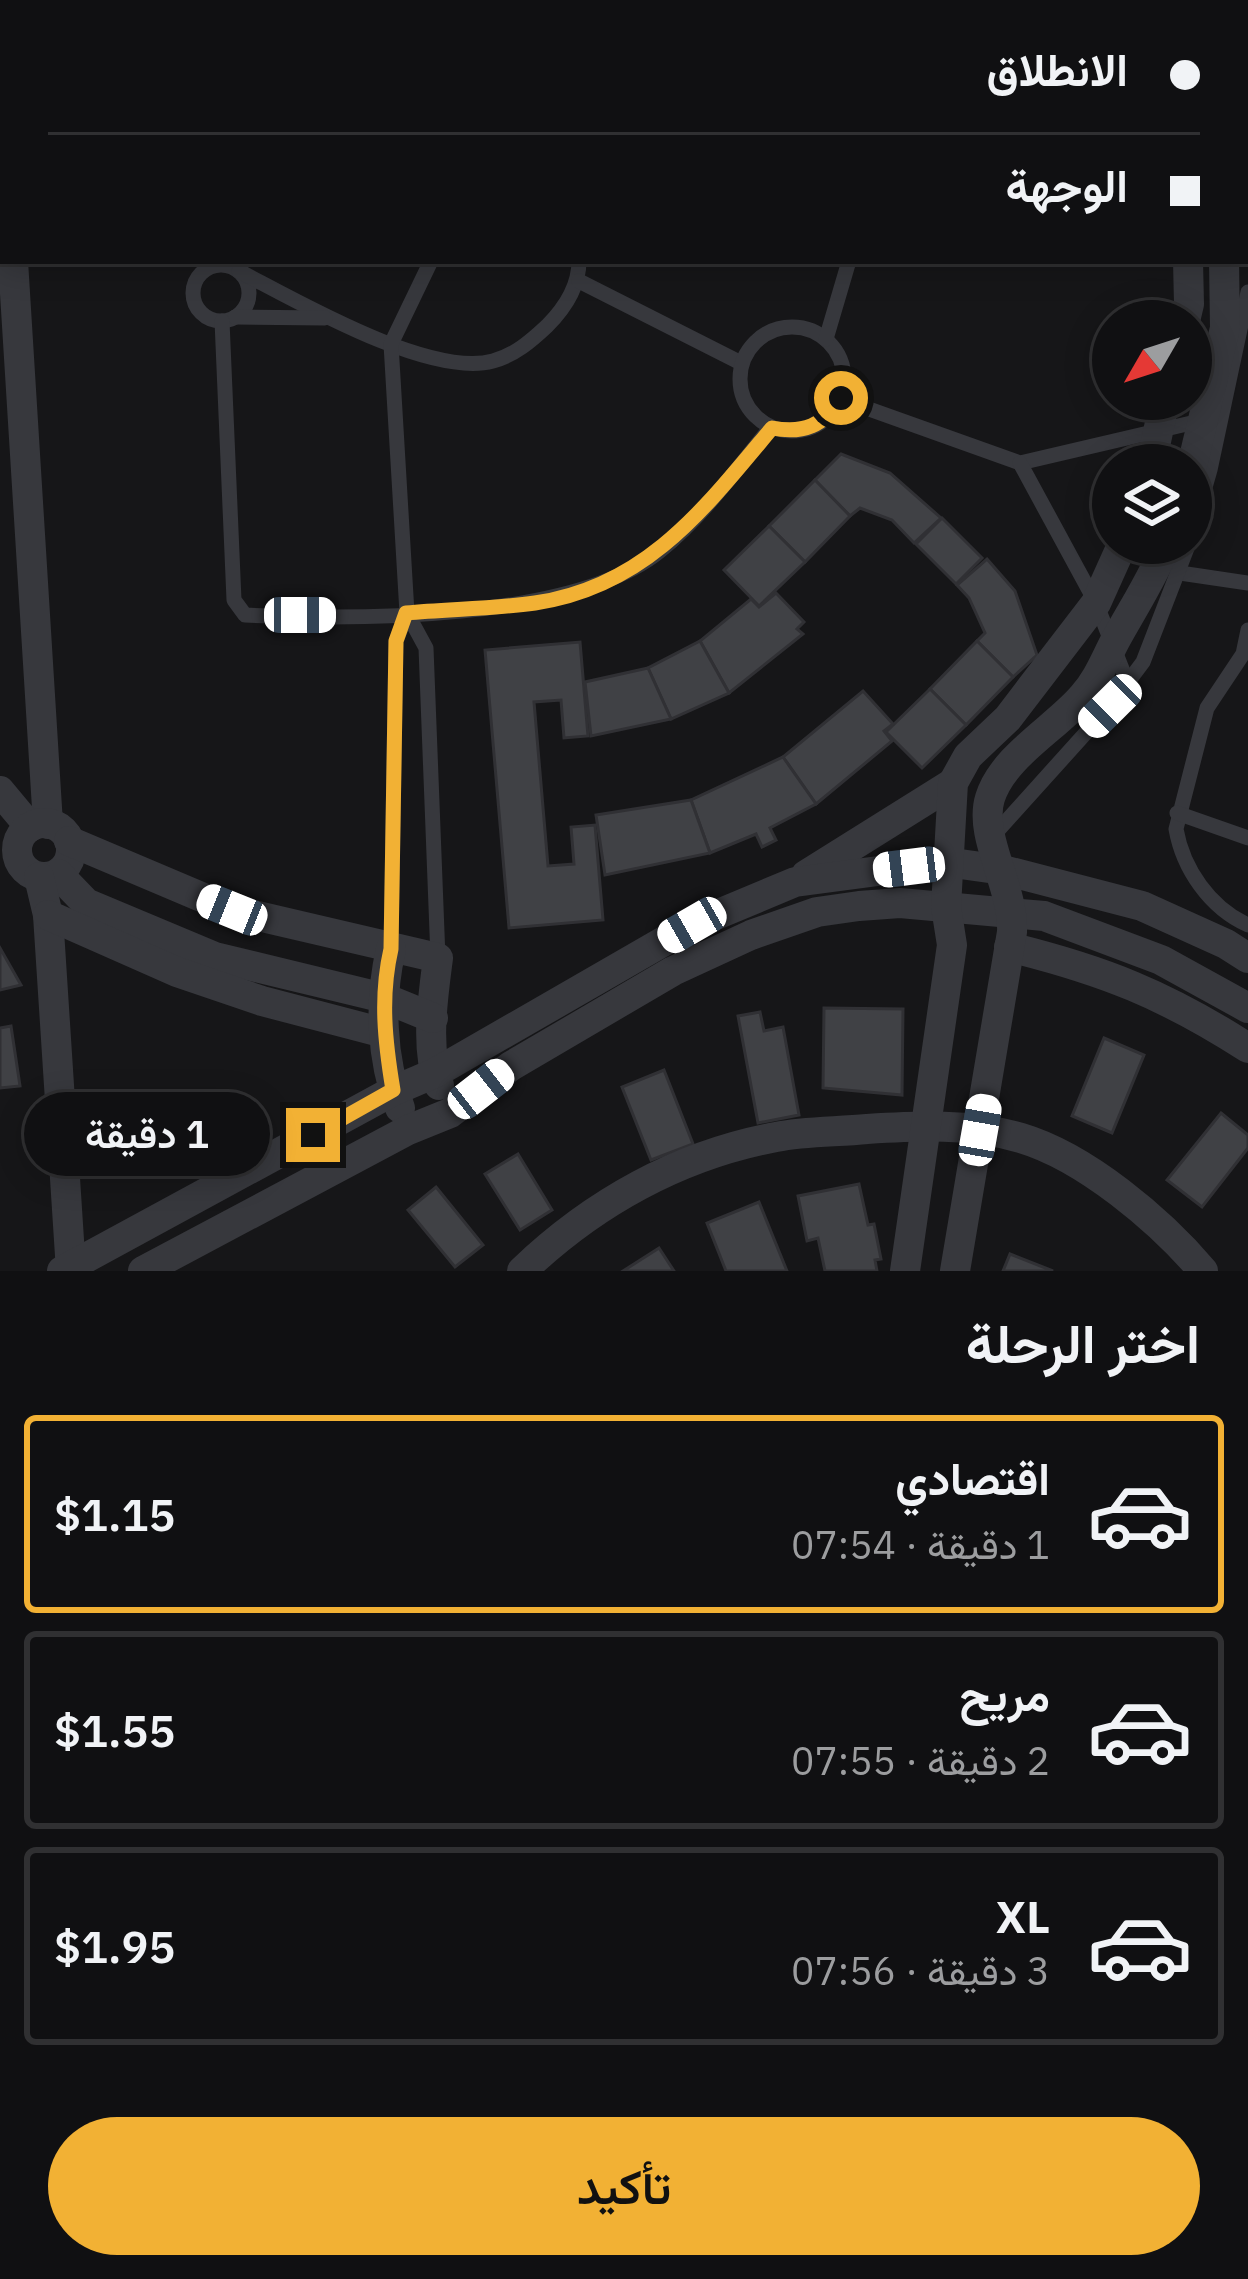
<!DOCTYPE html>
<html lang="ar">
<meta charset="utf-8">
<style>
:root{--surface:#101012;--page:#19191b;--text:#f1f3f6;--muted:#9c9d9f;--line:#303032;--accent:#f2b134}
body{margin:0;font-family:"IBM Plex Sans",Vazirmatn,sans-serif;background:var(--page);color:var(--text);direction:rtl;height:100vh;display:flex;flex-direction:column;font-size:45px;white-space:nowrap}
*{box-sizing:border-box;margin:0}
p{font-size:39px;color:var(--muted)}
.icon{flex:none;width:66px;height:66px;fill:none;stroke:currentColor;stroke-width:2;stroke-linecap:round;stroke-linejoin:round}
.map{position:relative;height:1271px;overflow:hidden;direction:ltr}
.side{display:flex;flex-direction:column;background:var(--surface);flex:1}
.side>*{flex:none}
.top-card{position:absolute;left:0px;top:0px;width:1248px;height:264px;box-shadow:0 6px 30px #0003,0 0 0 3px var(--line);direction:rtl;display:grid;align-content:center;height:264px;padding:0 48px;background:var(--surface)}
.needle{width:78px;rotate:231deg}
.controls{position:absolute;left:1092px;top:300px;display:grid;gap:24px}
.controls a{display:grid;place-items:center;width:120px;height:120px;border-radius:50%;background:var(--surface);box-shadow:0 6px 30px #0003,0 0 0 3px var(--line);font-size:60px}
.end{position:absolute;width:54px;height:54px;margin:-27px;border:15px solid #f2b134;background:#111;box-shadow:0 0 0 6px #111}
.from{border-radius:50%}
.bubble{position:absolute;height:84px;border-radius:42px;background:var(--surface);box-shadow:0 6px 30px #0003,0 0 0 3px var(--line);font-size:39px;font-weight:600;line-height:84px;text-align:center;direction:rtl}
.car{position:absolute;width:36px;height:72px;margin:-36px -18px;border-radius:15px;box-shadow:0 0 9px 3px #0007;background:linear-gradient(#fff 24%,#345 0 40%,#fff 0 76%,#345 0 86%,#fff 0)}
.top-card b{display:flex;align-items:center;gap:42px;height:114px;font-size:45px}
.top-card b+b{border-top:3px solid var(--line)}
.top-card i{width:30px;height:30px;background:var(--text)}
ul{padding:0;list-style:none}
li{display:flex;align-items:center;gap:36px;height:198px;margin:0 24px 18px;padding:0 24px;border:6px solid var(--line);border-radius:12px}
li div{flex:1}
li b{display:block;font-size:45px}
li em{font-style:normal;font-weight:600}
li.on{border-color:var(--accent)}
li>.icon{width:108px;height:108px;stroke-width:1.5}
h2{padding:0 48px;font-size:54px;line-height:144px}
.button{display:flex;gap:24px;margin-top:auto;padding:24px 48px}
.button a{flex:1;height:138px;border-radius:72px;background:var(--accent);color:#111;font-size:48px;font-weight:600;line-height:138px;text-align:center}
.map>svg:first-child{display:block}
.building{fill:#404145;stroke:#303034;stroke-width:3}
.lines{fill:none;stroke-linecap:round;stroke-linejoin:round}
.lane{stroke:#37383d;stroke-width:15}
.street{stroke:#37383d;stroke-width:30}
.route{stroke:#f2b134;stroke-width:15}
</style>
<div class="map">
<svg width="1248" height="1271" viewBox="0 0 1248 1271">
<rect width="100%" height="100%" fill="#161618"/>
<g class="building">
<path d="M 841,454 L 890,473 L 941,518 L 914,543 L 892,520 L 860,508 L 850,516 L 815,480 Z"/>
<path d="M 815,480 L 850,516 L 805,562 L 769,526 Z"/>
<path d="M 942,518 L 982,558 L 956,584 L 916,544 Z"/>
<path d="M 769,526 L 805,562 L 759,606 L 724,570 Z"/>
<path d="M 987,559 L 1015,591 L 1037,655 L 1013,677 L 977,641 L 985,633 L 969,598 L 957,585 Z"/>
<path d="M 776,593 L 804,622 L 797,629 L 803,634 L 729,693 L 700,641 L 751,599 L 759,607 Z"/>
<path d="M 700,641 L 729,693 L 671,719 L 648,668 Z"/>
<path d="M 977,641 L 1013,677 L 966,725 L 930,689 Z"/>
<path d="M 580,642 L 588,736 L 564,738 L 561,700 L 534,702 L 548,866 L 574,864 L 571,827 L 595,825 L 603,920 L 509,928 L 485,650 Z"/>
<path d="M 648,668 L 671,719 L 591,736 L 585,682 Z"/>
<path d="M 930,689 L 966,725 L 922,768 L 886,732 Z"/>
<path d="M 863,691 L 893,724 L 884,731 L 892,741 L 816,804 L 783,757 Z"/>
<path d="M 783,757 L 816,804 L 770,828 L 776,840 L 762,847 L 756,834 L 710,853 L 691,800 Z"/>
<path d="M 691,800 L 710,853 L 605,875 L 596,815 Z"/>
<path d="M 0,948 L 21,985 L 0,990 Z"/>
<path d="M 824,1008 L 903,1009 L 902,1095 L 823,1088 Z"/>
<path d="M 760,1012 L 764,1031 L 783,1027 L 799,1115 L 758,1123 L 738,1016 Z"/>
<path d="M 11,1026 L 20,1086 L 0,1088 L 0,1028 Z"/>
<path d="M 1104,1038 L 1144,1055 L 1112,1133 L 1072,1116 Z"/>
<path d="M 664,1070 L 693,1144 L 651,1160 L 622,1087 Z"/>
<path d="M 1221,1113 L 1248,1135 L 1248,1148 L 1202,1207 L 1167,1180 Z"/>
<path d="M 518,1154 L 552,1210 L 520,1230 L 485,1174 Z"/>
<path d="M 859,1184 L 868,1225 L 874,1224 L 881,1259 L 875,1260 L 877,1271 L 825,1271 L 818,1238 L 807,1241 L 798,1196 Z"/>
<path d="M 436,1187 L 483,1245 L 455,1267 L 408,1210 Z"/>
<path d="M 759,1202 L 787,1271 L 726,1271 L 707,1223 Z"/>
<path d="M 659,1248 L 674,1271 L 623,1271 Z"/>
<path d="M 1010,1254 L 1053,1271 L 1003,1271 Z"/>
</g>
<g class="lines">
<g class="lane">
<path d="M 453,0 L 460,3"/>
<path d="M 759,0 L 761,3"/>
<path d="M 1215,0 L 1216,3"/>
<path d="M 411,3 L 413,0"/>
<path d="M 559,3 L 560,0"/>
<path d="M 587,3 L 591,0"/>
<path d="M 631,3 L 635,0"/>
<path d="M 1245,150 L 1248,174"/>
<circle cx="221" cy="293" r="28"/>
<path d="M 239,271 C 297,301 429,378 493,361 C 515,355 531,341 547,326 C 565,308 579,286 579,261"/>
<path d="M 579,281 L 741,363"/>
<path d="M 235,317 L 325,318"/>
<path d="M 222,321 L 234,600 L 245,615 C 354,620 574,621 660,551 C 703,516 736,470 771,427"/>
<circle cx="792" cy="379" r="52"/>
<path d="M 826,339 L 849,261"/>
<path d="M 841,399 L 1020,463 L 1204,420"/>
<path d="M 1020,463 L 1096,603 L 1128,684"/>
<path d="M 1191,536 L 1210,470 L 1248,292"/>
<path d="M 1180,573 L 1248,583"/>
<path d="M 407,613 L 426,648 L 438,958"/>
<path d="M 1248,630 L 1243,654 L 1207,708 L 1176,829 C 1183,869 1210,908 1248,925"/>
<path d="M 1177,813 L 1248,838"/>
<path d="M 992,837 L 1110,706 L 1143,662 L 1189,543"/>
<path d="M 391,948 L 396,641 L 407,613 L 391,344 L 431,261"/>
</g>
<g class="street">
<path d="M 1131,0 L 1132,3"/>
<path d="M 1182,0 L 1183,3"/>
<path d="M 0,115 L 3,125"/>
<path d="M 13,261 L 48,824"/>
<path d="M 1185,321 L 1189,304 L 1188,261"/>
<path d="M 1151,465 L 1165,399"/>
<path d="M 1191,470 L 1225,328 L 1224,261"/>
<path d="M 0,791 L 30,827"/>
<circle cx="44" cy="850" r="27"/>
<path d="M 69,841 L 232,910 L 438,958 C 433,997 425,1048 439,1085"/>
<path d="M 58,874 L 86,903 L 215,957 L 384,998 L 433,1018"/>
<path d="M 806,875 L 953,783"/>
<path d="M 39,877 L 48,915 L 71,1271"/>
<path d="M 48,915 L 177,972 L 262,1001 L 384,1033"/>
<path d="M 1009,947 C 1103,970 1166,995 1248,1048"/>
<path d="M 391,949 C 379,1001 381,1058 400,1108"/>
<path d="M 62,1271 L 393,1091 L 435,1073 L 692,925 L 795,882 L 946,862 L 1003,870 L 1142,906 L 1226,944 L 1248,958"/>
<path d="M 143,1271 L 408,1130 L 450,1113 L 511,1066 L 673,971 L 751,935 L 817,912 L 859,906 L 900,903 L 1044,916 L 1161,960 L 1248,1008"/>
<path d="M 522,1271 C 593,1203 679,1155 776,1137 C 805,1131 837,1132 867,1129 C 918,1126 970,1123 1021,1138 C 1085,1157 1160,1220 1203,1271"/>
<path d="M 905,1271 L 952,945 L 946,907 L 953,783 L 968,756 L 1008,718 L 1096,603 L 1123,543"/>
<path d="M 955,1271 L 1012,932 C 1014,887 978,836 990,798 C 1003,756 1056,728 1083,696 C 1098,679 1105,660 1115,641 C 1133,608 1153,578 1167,543"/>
</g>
</g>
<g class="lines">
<path class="route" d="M 313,1135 L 393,1090 C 385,1042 380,997 391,949 L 396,641 L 406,613 C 449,609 493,609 535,603 C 646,587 705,508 772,428 C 803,434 824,426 841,398"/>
</g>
</svg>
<div class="controls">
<a><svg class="needle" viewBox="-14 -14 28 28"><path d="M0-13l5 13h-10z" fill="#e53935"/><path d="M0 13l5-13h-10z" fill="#9c9d9f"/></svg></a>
<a><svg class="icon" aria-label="layers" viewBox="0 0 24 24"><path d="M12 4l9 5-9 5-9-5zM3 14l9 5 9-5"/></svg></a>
</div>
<i class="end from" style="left:841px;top:398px"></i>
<i class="end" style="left:313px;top:1135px"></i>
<div class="bubble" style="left:24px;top:1092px;width:246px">1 دقيقة</div>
<i class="car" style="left:300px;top:615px;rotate:90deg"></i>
<i class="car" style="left:1110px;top:706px;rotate:225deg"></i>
<i class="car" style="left:909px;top:867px;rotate:263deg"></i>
<i class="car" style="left:232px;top:910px;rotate:292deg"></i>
<i class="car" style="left:692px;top:925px;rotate:240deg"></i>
<i class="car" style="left:481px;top:1089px;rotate:52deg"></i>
<i class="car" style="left:980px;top:1130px;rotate:10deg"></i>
<div class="top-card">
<b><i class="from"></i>الانطلاق</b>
<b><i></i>الوجهة</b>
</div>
</div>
<section class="side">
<h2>اختر الرحلة</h2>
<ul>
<li class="on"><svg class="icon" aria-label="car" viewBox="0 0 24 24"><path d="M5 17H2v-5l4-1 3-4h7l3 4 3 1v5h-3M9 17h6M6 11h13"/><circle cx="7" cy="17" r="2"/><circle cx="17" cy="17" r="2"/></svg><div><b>اقتصادي</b><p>1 دقيقة · 07:54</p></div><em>$1.15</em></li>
<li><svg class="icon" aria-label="car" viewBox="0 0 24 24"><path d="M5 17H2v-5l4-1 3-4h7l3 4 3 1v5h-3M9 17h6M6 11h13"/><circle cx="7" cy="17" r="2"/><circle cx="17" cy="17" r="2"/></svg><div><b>مريح</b><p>2 دقيقة · 07:55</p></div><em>$1.55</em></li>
<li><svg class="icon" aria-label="car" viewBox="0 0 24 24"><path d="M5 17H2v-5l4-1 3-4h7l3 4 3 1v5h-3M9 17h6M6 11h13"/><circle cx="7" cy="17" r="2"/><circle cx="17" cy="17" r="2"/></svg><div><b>XL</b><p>3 دقيقة · 07:56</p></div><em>$1.95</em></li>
</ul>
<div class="button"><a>تأكيد</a></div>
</section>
